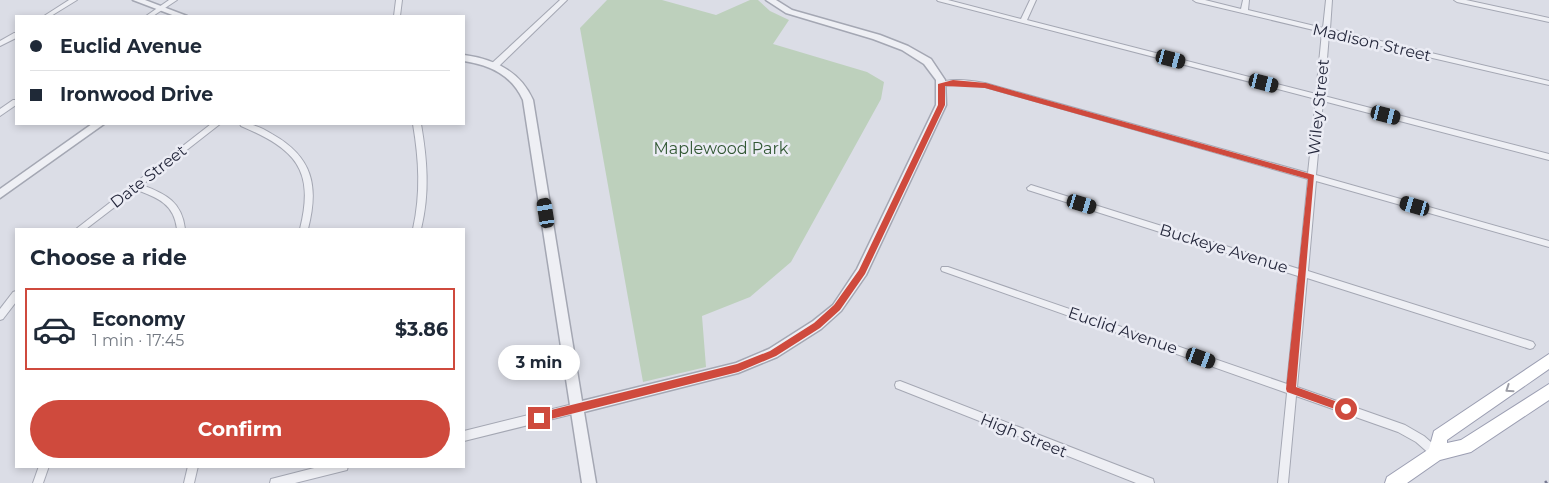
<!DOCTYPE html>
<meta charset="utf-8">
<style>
:root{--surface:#fff;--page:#f2f2f3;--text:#1f2937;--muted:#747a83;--line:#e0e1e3;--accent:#cf4a3d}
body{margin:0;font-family:Montserrat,sans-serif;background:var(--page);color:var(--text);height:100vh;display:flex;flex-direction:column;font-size:19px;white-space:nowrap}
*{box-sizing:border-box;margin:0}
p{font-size:16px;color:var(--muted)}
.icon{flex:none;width:28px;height:28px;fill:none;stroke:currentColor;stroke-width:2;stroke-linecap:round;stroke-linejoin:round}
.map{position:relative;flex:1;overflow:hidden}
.side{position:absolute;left:15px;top:228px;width:450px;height:240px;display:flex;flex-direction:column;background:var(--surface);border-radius:0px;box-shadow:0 2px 8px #0003}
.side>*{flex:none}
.guide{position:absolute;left:15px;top:15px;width:450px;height:110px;border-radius:0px;box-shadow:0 2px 8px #0003;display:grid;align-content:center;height:110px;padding:0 15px;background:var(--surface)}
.end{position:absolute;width:22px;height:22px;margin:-11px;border:6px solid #cf4a3d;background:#fff;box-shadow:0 0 0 2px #fff}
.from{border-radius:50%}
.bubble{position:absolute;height:35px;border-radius:18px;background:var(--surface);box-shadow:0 2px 8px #0003;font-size:16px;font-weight:700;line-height:35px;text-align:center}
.car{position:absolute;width:15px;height:30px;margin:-15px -8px;border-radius:6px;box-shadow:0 0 4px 1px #0007;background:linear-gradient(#222 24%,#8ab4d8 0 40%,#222 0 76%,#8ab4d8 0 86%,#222 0)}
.guide b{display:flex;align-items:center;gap:18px;height:48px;font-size:19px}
.guide b+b{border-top:1px solid var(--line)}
.guide i{width:12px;height:12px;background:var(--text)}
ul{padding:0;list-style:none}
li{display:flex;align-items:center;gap:15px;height:82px;margin:0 10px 8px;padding:0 5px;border:2px solid var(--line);border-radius:0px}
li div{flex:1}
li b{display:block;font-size:19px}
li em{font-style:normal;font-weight:700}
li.selected{border-color:var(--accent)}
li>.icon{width:45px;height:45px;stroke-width:1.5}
h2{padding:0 15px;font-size:22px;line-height:60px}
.button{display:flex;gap:10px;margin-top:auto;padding:10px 15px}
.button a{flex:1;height:58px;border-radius:30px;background:var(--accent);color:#fff;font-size:20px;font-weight:700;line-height:58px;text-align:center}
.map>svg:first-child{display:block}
.green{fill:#bdd0bc}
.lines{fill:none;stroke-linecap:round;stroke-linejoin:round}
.minor-casing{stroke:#a4a7b3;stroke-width:2}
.tertiary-casing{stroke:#a4a7b3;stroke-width:3}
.primary-casing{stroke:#9b9eb2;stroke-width:2}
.minor{fill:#eeeff4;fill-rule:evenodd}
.tertiary{fill:#eeeff4;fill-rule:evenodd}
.primary{fill:#fff;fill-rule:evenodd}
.rail{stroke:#757890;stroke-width:3;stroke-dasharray:2.5 5.5;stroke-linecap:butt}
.oneway{stroke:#9d9ea7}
.route{fill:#cf4a3d}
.labels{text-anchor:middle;stroke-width:5;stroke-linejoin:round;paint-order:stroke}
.street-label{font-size:16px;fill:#25283c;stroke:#ebecf4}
.park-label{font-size:16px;fill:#325834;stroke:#ebecf4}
</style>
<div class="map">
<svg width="1549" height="483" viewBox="0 0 1549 483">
<rect width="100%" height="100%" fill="#dbdde6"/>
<path class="green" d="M 607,0 L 662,0 L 716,15 L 750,0 L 758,0 L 770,11 L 789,20 L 773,44 L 867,72 L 884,82 L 881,99 L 791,262 L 750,297 L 702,316 L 706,367 L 643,382 L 580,28 Z"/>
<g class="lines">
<g class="minor-casing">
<g id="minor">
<path d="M 69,0 L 77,0 L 51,16 L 44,16 Z"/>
<path d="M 169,0 L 177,0 L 153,16 L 146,16 Z"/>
<path d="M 396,0 L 402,0 L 400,16 L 394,16 Z"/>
<path d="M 560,0 L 567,0 L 497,68 L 491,68 L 491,64 Z"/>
<path d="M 937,0 L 948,0 L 1021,19 L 1030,0 L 1036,0 L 1027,20 L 1316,94 L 1322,32 L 1196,2 L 1193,0 L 1205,0 L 1241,9 L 1243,0 L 1249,0 L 1248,10 L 1323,28 L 1326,0 L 1332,0 L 1330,29 L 1549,81 L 1549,85 L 1329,34 L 1324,96 L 1549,154 L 1549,160 L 1323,101 L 1316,175 L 1549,241 L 1549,247 L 1316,181 L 1308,271 L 1530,341 L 1533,342 L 1535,345 L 1533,348 L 1530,349 L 1307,278 L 1297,387 L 1405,425 L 1424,436 L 1440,450 L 1441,453 L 1440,456 L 1436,458 L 1432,456 L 1416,442 L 1398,432 L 1296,396 L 1288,483 L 1278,483 L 1287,393 L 942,271 L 941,269 L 942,267 L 948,267 L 1287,384 L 1298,276 L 1028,190 L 1027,188 L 1031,185 L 1299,269 L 1308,179 L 985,87 L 964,84 L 942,86 L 938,84 C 949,77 972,81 985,83 L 1308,173 L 1316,99 L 938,1 Z"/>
<path d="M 1454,0 L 1466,0 L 1549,18 L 1549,22 L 1457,2 Z"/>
<path d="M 14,33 L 16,33 L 16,38 L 0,46 L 0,41 Z"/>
<path d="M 13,100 L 16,100 L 16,105 L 0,116 L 0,109 Z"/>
<path d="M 211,124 L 220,124 L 142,185 C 166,194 182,202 185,229 L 177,229 C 174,204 158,198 137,190 L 86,229 L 76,229 Z"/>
<path d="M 240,124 C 252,123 262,128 272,134 C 313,157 319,186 308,229 L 300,229 C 315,169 295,149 241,126 Z"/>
<path d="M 413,124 L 421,124 C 427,159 430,193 421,229 L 413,229 C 421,193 419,160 413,124 Z"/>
<path d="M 16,291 L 16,302 L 3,319 L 0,320 L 0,309 L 13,292 Z"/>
<path d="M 900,381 L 1153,479 L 1154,483 L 1136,483 L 896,388 L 895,385 L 896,382 Z"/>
<path d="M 577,403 L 581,405 L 582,408 L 581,411 L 577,413 L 464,441 L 464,431 Z"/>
<path d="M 39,466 L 49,466 L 43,483 L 33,483 Z"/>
<path d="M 188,466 L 198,466 L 194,483 L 184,483 Z"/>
<path d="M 322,466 L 348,466 L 347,470 L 295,483 L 270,483 L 271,479 L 275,478 Z"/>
</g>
</g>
<g class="tertiary-casing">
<g id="tertiary">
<path d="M 133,0 L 145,0 L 187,16 L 175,16 Z"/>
<path d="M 766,0 L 776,0 L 792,10 L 880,35 L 908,46 L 931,59 L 945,80 L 946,105 L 866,275 L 841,311 L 821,329 L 777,357 L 738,373 L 584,412 L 596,483 L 582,483 L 523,100 C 512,75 490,65 464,61 L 464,55 C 494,59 520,71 533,100 L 582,401 L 736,363 L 769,349 L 813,321 L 833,305 L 857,269 L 936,105 L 936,80 L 924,64 L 902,50 L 873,39 L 786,13 Z"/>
<path d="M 92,124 L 104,124 L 0,198 L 0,189 Z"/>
</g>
</g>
<g class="primary-casing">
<path id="primary" d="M 1549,354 L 1549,369 L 1447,440 L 1447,443 L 1461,440 L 1549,384 L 1549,400 L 1471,452 L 1440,460 L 1407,483 L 1385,483 L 1387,477 L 1429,449 L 1434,431 Z"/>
</g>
<use href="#minor" class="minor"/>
<use href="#tertiary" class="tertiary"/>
<use href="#primary" class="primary"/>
<path class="rail" d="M 1545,483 L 1549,480"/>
</g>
<defs><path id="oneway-chevron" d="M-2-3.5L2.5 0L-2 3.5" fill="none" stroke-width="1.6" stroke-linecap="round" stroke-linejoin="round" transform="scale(1.25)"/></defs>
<use class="oneway" href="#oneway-chevron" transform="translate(1509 389) rotate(146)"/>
<path class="route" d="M 953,80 L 986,83 L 1314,175 L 1296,387 L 1349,406 L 1349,412 L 1346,413 L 1287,392 L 1286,389 L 1308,179 L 985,88 L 945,86 L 945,105 L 865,274 L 840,310 L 820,328 L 776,356 L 738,372 L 539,422 L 536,421 L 536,415 L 539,413 L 737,364 L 770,351 L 814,323 L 834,305 L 859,270 L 938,105 L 938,84 Z"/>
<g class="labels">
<g class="street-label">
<text transform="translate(1372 42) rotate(13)" y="6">Madison Street</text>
<text transform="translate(1318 107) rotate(-84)" y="6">Wiley Street</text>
<text transform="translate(148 176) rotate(-38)" y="6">Date Street</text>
<text transform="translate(1224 248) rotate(17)" y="6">Buckeye Avenue</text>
<text transform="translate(1123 330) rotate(19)" y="6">Euclid Avenue</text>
<text transform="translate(1024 435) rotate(22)" y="6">High Street</text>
</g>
<g class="park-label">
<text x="721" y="154">Maplewood Park</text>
</g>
</g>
</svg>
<i class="end from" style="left:1346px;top:409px"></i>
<i class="end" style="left:539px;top:418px"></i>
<div class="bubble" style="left:498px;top:345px;width:82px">3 min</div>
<i class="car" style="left:1171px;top:59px;rotate:105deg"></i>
<i class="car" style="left:1264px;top:83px;rotate:104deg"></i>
<i class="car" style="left:1386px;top:115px;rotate:104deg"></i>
<i class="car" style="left:1082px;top:204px;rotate:107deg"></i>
<i class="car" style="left:1415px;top:206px;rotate:286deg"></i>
<i class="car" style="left:546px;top:213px;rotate:351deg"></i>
<i class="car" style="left:1201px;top:358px;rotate:110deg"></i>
<div class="guide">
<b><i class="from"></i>Euclid Avenue</b>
<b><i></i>Ironwood Drive</b>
</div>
<section class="side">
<h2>Choose a ride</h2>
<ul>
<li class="selected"><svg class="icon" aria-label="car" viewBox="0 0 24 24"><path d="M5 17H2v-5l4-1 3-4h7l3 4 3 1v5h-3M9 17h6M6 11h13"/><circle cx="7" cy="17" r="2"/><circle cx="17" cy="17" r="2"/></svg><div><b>Economy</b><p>1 min · 17:45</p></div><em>$3.86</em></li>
</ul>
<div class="button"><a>Confirm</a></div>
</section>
</div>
